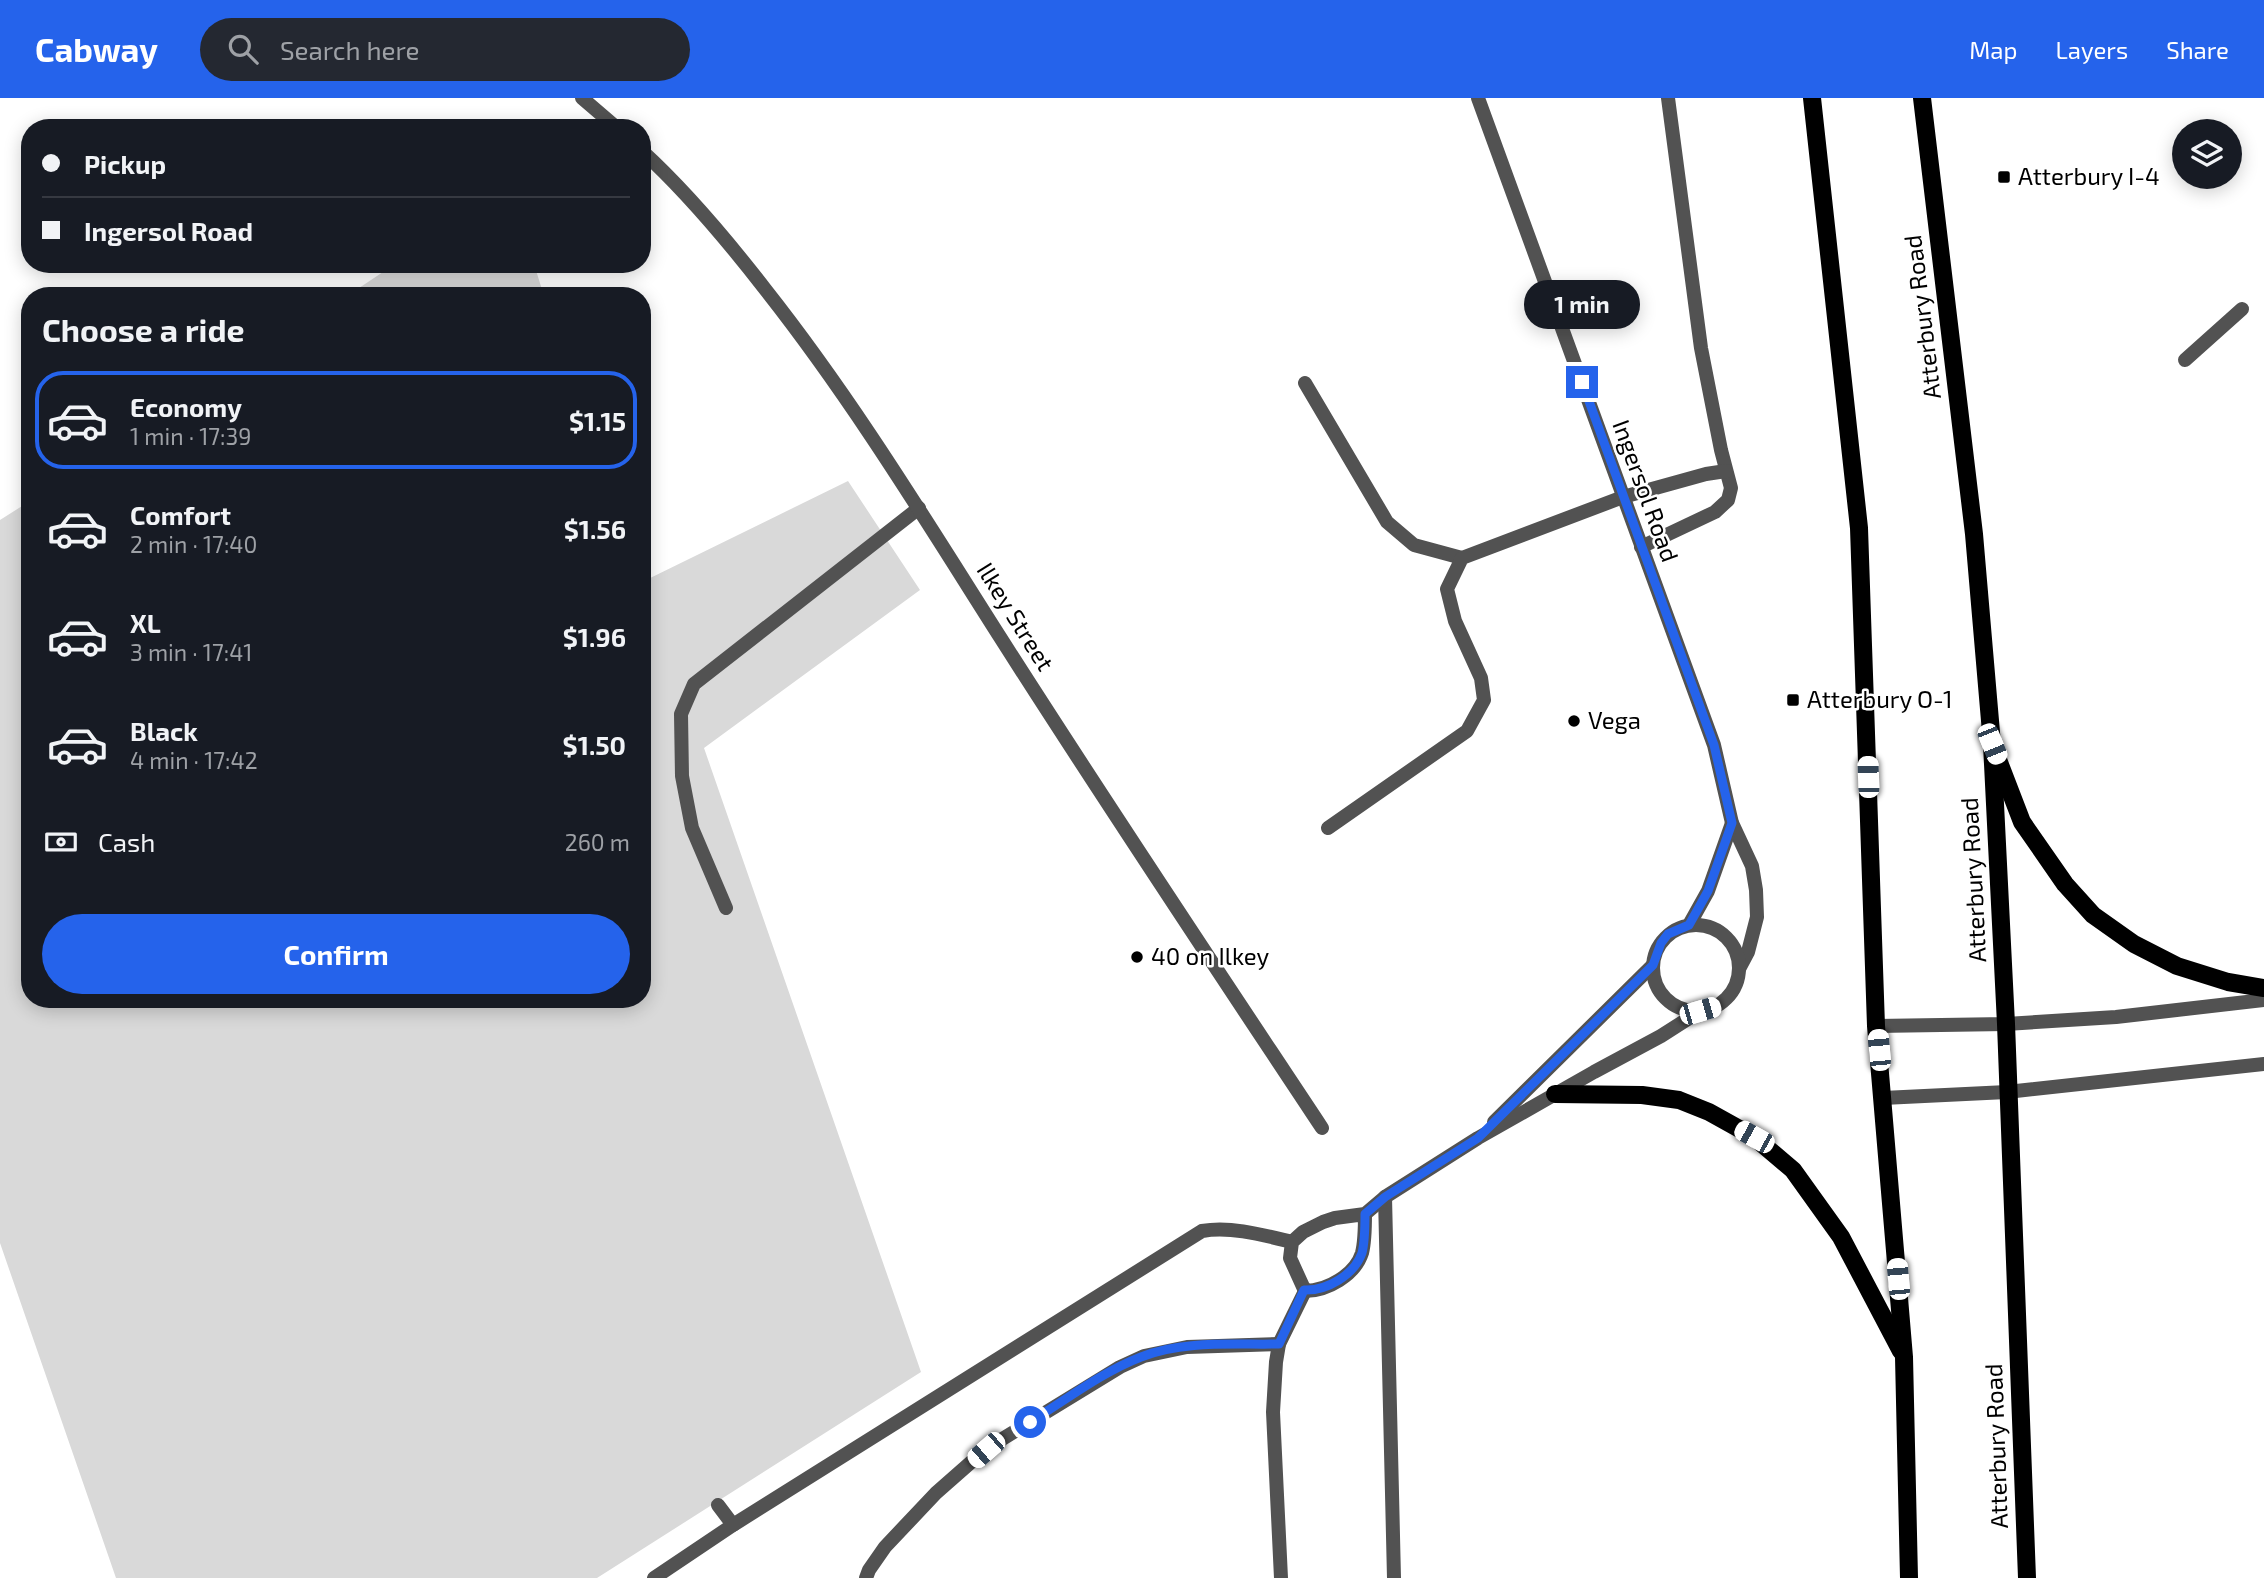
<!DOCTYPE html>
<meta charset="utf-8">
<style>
:root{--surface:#171b24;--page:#242831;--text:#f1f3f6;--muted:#9ea1a6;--line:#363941;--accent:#2563eb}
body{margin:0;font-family:"Exo 2",sans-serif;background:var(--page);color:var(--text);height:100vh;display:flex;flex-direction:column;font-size:26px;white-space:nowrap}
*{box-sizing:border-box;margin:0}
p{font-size:23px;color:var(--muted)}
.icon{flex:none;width:38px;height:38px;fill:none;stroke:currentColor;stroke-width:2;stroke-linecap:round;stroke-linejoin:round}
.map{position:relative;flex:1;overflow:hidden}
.side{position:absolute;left:21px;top:189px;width:630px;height:721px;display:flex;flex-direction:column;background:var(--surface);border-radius:28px;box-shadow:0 4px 18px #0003}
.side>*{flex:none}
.guide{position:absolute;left:21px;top:21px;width:630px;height:154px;border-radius:28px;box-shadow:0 4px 18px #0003;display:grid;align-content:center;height:154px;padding:0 21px;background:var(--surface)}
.controls{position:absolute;left:2172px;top:21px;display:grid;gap:14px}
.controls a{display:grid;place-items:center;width:70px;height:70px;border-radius:50%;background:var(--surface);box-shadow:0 4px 18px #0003;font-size:35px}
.end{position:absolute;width:32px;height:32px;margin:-16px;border:9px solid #2563eb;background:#fff;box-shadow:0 0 0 4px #fff}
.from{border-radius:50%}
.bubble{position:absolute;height:49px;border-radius:24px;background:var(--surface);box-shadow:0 4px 18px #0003;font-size:23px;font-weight:700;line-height:49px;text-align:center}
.car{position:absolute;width:21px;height:42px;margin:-21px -10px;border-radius:9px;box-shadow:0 0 5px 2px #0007;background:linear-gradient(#fff 24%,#345 0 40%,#fff 0 76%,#345 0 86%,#fff 0)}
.guide b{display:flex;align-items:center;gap:24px;height:66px;font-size:26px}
.guide b+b{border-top:2px solid var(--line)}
.guide i{width:18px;height:18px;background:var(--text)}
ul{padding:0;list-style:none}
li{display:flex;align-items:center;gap:21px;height:98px;margin:0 14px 10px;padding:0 7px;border:4px solid transparent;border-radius:28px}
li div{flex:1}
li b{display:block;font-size:26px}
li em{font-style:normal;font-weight:700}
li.selected{border-color:var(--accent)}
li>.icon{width:63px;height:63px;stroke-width:1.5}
h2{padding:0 21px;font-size:32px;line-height:84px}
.pay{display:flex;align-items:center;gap:18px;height:77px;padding:0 21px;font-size:26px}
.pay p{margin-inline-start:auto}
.primary-button{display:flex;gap:14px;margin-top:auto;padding:14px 21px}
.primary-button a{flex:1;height:80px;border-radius:42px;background:var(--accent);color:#fff;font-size:28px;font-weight:700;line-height:80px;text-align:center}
header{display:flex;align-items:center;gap:42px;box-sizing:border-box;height:98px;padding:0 35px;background:var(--accent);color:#fff}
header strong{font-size:33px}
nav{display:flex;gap:38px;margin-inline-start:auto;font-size:24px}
.search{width:490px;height:63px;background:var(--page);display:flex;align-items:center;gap:18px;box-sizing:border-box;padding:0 24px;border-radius:38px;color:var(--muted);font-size:26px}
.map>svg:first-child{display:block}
.green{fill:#d9d9d9}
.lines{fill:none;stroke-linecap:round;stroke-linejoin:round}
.service{stroke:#525252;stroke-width:14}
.minor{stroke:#525252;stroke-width:14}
.primary{stroke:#000;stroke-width:18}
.route{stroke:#2563eb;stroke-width:9}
.poi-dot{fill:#000;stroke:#fff;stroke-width:2.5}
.labels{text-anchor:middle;stroke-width:5;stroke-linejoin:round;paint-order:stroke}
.poi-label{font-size:24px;fill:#000;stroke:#fff;text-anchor:start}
.street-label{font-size:24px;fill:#000;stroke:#fff}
</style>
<header>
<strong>Cabway</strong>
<div class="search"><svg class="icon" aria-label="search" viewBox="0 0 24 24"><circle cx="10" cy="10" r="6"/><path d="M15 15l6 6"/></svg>Search here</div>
<nav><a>Map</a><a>Layers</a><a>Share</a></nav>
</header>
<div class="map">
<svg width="2264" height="1480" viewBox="0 0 2264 1480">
<rect width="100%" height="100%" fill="#fff"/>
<g class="green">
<path d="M 395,166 L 534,166 L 544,198 L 347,198 Z"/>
<path d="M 848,383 L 920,492 L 704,650 L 921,1274 L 597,1480 L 116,1480 L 0,1145 L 0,422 L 30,403 L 30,901 L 642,901 L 642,484 Z"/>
</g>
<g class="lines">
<g class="service">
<path d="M 2185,262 L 2242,211"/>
<path d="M 1305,285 L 1387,424 L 1414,447 L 1462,460"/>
<path d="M 1641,449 L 1715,414 L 1728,402 L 1731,390 L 1721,352 L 1701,250 L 1668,0"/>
<path d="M 1328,730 L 1467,633 L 1484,602 L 1481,580 L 1455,523 L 1447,491 L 1462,460 L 1623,399 L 1706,376 L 1726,373"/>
<path d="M 726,810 L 692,730 L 682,678 L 681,616 L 694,586 L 919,410"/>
<path d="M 1876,928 L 2006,926 L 2116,919 L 2264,902"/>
<path d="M 1883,1000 L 2007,994 L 2264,966"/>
<path d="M 1385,1099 L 1394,1480"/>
<path d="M 718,1407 L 733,1427"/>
<path d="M 866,1480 L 869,1472 L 885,1449 L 936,1395 L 986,1351 L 1120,1269 L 1144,1258 L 1187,1249 L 1279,1246"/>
</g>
<g class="minor">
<path d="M 582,0 L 617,30"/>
<path d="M 1478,0 L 1714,647 L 1732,725 L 1752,768 L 1756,792 L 1757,819 L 1748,854 L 1739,871"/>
<path d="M 642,53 C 688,95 727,142 765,191 C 852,301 925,421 1000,539 C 1105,704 1214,867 1322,1030"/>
<path d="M 1689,827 L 1708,793 L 1732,725"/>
<circle cx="1696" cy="870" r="43"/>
<path d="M 1494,1024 L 1653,867"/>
<path d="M 1365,1116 C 1365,1128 1365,1143 1362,1155 C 1355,1177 1327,1193 1305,1193 L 1290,1160 L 1292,1144 L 1303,1134 L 1323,1124 L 1335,1120 L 1365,1116 L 1385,1099 L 1478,1040 L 1594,974 L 1661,938 L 1700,913"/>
<path d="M 654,1480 L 733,1427 L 1202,1133 C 1231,1128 1263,1137 1292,1144"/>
<path d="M 1281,1480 L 1273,1314 L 1276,1264 L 1279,1246 L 1305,1193"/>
</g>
<g class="primary">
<path d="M 1812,0 L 1859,430 L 1876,928 L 1904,1259 L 1909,1480"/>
<path d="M 1922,0 L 1974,436 L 1992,646 L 2006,926 L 2027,1480"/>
<path d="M 1997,659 L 2022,724 L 2065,786 L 2093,817 L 2134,846 L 2177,868 L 2228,884 L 2264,890"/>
<path d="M 1555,996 L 1642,997 L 1679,1002 L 1709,1014 L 1754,1039 L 1793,1072 L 1841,1139 L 1901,1253"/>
</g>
</g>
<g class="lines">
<path class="route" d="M 1030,1324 C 1066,1302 1102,1274 1141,1259 C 1183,1242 1235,1247 1279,1246 L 1304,1192 C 1327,1193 1354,1177 1362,1155 C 1365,1143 1365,1128 1365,1116 L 1385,1099 L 1478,1040 L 1653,867 L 1661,845 L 1668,836 L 1689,827 L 1708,793 L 1732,725 L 1714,647 L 1582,284"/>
</g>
<g class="poi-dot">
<rect x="1997" y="72" width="14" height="14" rx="3.5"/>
<rect x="1786" y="595" width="14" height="14" rx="3.5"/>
<circle cx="1574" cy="623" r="7"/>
<circle cx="1137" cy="859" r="7"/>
</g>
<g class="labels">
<g class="poi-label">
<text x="2018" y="87">Atterbury I-4</text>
<text x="1807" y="610">Atterbury O-1</text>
<text x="1588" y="631">Vega</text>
<text x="1151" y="867">40 on Ilkey</text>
</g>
<g class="street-label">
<text transform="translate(1923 219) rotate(-97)" y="8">Atterbury Road</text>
<text transform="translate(1645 393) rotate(70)" y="8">Ingersol Road</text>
<text transform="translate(1015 519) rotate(58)" y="8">Ilkey Street</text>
<text transform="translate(1974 782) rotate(-93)" y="8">Atterbury Road</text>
<text transform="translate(1997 1348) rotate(-92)" y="8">Atterbury Road</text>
</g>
</g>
</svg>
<div class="controls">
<a><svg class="icon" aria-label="layers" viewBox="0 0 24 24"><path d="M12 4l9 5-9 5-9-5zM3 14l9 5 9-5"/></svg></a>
</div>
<i class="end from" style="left:1030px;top:1324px"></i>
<i class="end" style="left:1582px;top:284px"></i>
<div class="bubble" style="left:1524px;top:182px;width:116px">1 min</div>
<i class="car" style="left:1992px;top:646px;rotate:158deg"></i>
<i class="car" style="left:1868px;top:679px;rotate:358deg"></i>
<i class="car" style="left:1700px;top:913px;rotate:74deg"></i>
<i class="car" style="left:1879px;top:952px;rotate:355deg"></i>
<i class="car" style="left:1754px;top:1039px;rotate:299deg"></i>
<i class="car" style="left:1898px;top:1181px;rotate:355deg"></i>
<i class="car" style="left:986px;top:1352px;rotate:229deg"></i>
<div class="guide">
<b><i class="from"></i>Pickup</b>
<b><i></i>Ingersol Road</b>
</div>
<section class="side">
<h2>Choose a ride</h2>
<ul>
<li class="selected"><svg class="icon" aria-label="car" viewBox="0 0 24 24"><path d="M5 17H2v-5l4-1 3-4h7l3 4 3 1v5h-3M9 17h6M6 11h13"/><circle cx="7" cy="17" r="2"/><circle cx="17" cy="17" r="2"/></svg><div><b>Economy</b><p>1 min · 17:39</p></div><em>$1.15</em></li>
<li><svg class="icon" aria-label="car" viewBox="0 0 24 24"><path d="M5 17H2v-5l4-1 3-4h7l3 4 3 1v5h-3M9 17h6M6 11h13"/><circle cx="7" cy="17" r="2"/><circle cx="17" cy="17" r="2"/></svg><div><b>Comfort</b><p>2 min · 17:40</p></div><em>$1.56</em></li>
<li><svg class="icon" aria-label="car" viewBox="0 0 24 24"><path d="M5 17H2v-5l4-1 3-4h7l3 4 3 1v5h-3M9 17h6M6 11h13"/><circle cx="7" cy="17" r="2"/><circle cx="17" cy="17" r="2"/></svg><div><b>XL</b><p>3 min · 17:41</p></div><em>$1.96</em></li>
<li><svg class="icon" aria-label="car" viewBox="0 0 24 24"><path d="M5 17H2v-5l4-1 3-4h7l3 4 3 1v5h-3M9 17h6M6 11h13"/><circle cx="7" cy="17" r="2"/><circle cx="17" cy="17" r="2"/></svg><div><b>Black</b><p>4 min · 17:42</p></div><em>$1.50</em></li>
</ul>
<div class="pay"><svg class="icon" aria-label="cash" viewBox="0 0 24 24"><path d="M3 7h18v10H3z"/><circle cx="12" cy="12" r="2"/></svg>Cash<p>260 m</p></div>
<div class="primary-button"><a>Confirm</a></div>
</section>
</div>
